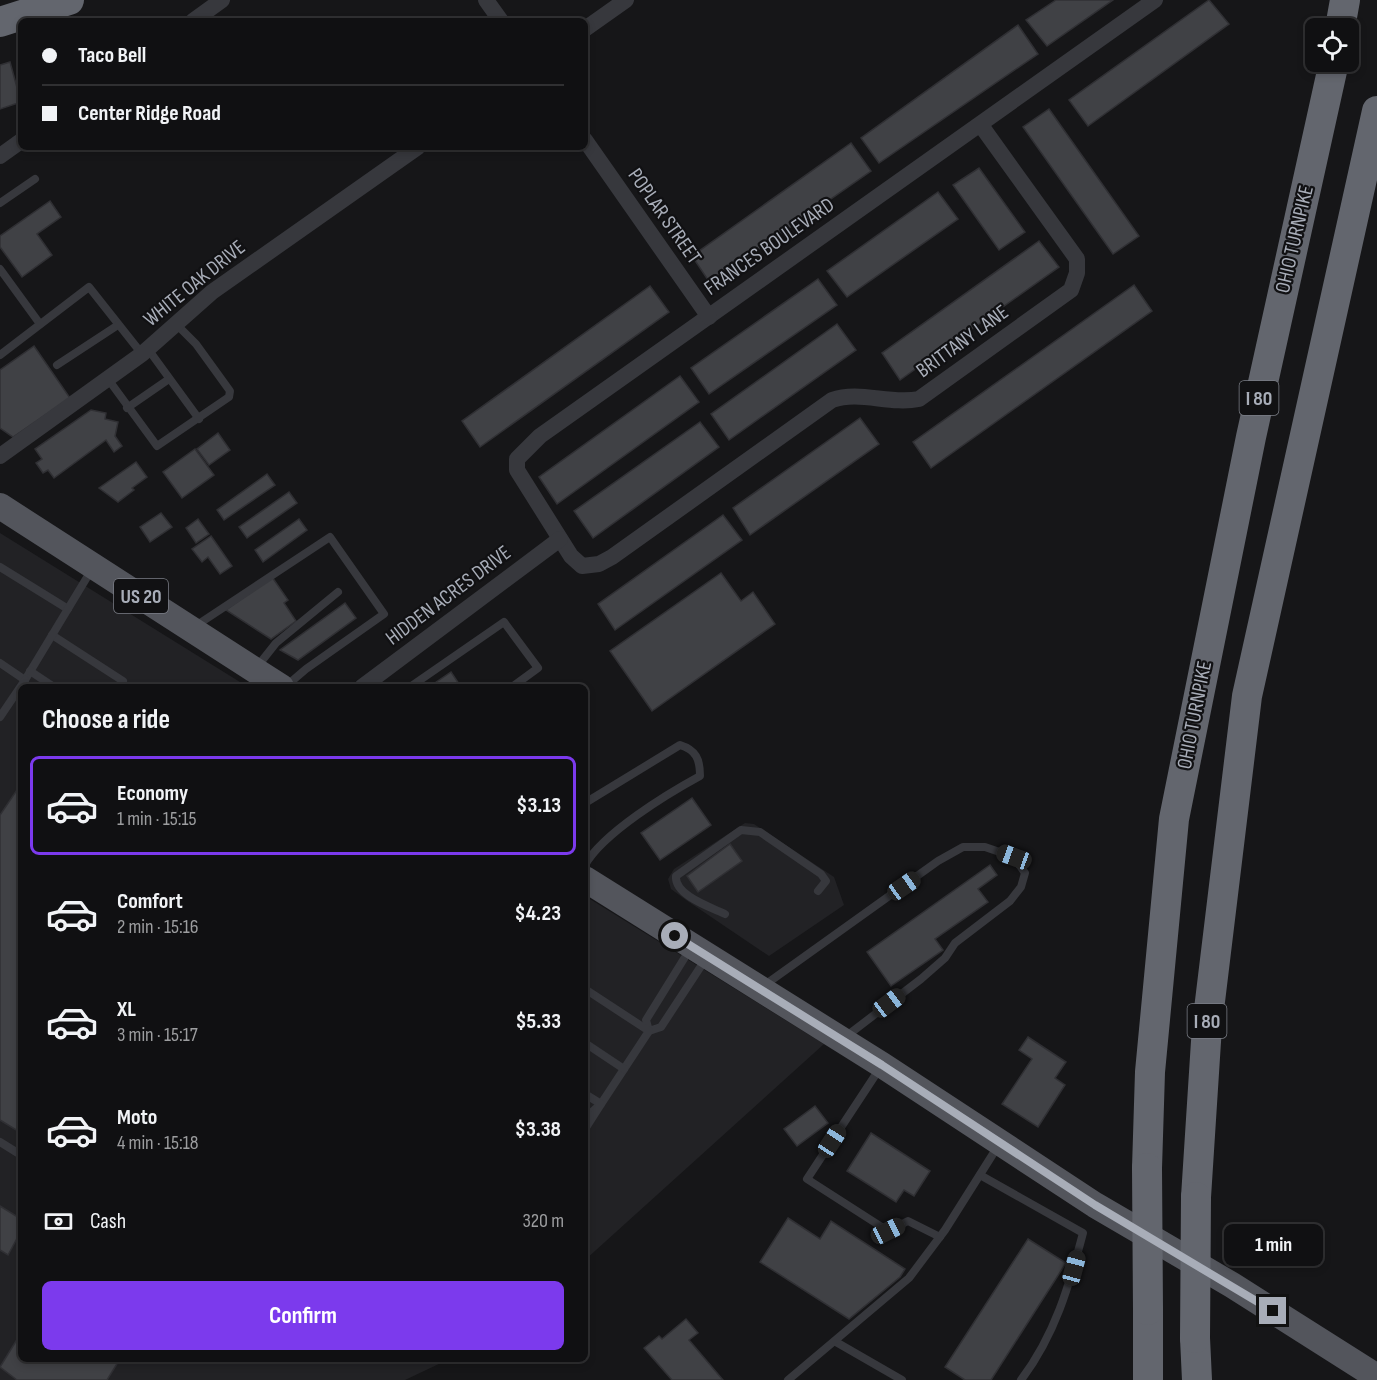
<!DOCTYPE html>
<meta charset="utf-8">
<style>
:root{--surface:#101012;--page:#1e1e20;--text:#f1f3f6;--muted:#9c9d9f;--line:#303032;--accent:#7c3aed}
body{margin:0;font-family:"Sofia Sans Condensed",sans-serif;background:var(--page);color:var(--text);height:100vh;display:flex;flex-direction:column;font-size:22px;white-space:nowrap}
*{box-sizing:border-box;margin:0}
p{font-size:20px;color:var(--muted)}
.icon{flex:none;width:33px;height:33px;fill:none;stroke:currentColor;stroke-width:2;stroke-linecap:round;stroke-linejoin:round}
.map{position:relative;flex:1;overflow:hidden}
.side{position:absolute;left:18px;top:684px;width:570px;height:678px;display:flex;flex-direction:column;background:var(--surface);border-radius:9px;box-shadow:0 3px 9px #0003,0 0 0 2px var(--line)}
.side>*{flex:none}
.hud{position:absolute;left:18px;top:18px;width:570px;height:132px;border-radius:9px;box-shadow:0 3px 9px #0003,0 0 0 2px var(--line);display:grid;align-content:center;height:132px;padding:0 24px;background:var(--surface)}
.controls{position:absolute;left:1305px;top:18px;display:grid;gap:12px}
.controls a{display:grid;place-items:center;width:54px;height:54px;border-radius:9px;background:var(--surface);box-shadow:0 3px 9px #0003,0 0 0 2px var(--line);font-size:30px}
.end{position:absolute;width:27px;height:27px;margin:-14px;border:8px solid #a8adb8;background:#111;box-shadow:0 0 0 3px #111}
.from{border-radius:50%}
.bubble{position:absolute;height:42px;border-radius:9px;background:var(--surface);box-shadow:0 3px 9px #0003,0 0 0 2px var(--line);font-size:20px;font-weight:700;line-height:42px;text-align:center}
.car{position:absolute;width:18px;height:36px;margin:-18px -9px;border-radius:8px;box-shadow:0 0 4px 2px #0007;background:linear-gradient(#222 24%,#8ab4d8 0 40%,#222 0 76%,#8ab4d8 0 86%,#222 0)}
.hud b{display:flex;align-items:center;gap:21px;height:57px;font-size:22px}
.hud b+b{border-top:2px solid var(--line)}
.hud i{width:15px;height:15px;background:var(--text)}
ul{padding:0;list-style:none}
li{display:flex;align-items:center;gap:18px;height:99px;margin:0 12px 9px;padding:0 12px;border:3px solid transparent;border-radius:9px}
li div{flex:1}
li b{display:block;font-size:22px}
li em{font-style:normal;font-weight:700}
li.active{border-color:var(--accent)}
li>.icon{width:54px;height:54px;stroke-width:1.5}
h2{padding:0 24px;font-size:27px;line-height:72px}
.pay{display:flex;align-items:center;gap:15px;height:66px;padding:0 24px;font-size:22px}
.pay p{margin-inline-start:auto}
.action{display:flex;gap:12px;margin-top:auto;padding:12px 24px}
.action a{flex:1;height:69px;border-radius:9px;background:var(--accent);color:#fff;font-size:24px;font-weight:700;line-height:69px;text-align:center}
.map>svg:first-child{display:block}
.built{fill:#222225}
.building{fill:#404145;stroke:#303034;stroke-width:1.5}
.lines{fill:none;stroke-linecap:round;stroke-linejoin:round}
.lane{stroke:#37383d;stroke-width:8}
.street{stroke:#37383d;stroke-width:16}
.primary{stroke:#53555c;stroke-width:26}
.highway{stroke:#63666e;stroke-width:30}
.highway-bridge{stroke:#63666e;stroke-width:30}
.route{stroke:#a8adb8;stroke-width:8}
.labels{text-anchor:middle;stroke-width:4.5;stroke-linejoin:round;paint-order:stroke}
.shield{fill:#111113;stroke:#7b7e86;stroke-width:1.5}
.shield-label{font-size:20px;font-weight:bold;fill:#a8adb8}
.street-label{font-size:21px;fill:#a8adb8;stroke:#111113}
</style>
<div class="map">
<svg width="1377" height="1380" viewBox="0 0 1377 1380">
<rect width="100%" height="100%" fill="#161618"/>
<g class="built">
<path d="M 0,533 L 248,687 L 21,687 L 21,1359 L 447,1359 L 443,1362 L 405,1380 L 0,1380 Z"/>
<path d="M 745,823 L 754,824 L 834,877 L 844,905 L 769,956 L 686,900 L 671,889 L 668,879 L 674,869 Z"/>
<path d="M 585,896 L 824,1044 L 585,1260 Z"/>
</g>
<g class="building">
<path d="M 1056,0 L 1113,0 L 1047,46 L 1026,20 Z"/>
<path d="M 1209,0 L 1229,24 L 1088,126 L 1069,100 Z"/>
<path d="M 1018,25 L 1038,54 L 879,163 L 861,138 Z"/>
<path d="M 10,62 L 21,102 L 0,109 L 0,65 Z"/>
<path d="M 1049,109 L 1139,236 L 1113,254 L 1023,127 Z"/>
<path d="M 851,143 L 871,171 L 710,283 L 692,256 Z"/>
<path d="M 979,168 L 1025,232 L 999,250 L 953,185 Z"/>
<path d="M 938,192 L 958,219 L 847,297 L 827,271 Z"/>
<path d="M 50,201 L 61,217 L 37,234 L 52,255 L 22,277 L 0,247 L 0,236 Z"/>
<path d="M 1039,241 L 1059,267 L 900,380 L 882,353 Z"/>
<path d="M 818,279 L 837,305 L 709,394 L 691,368 Z"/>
<path d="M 1134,285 L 1152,311 L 931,468 L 913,442 Z"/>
<path d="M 650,286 L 669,312 L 480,447 L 462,421 Z"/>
<path d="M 837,324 L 856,350 L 729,440 L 711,414 Z"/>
<path d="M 34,346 L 70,398 L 13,437 L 0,428 L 0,370 Z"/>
<path d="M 680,376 L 699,402 L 557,504 L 539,477 Z"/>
<path d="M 91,410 L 106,413 L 105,419 L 118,422 L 115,436 L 122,446 L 114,452 L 106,440 L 54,478 L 48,470 L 43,473 L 36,463 L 42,459 L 35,449 Z"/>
<path d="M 860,418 L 879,444 L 750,535 L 733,508 Z"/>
<path d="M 700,422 L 719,447 L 593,538 L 574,511 Z"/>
<path d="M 218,433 L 230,450 L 209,465 L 197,449 Z"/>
<path d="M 195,449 L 214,475 L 182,498 L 163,472 Z"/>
<path d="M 136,462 L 147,477 L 132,488 L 134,490 L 118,502 L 99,488 Z"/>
<path d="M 267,474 L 275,485 L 224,520 L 217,510 Z"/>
<path d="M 289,492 L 297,503 L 247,538 L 239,527 Z"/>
<path d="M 161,513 L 172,527 L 150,542 L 140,527 Z"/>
<path d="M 723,515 L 742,540 L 615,630 L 598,604 Z"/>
<path d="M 198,519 L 209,534 L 196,543 L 186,528 Z"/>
<path d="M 299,519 L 307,530 L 263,562 L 255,550 Z"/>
<path d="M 211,536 L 232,566 L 220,574 L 208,557 L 202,562 L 192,549 Z"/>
<path d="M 721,573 L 741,601 L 753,592 L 775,624 L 652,711 L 610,651 Z"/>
<path d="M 272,577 L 288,600 L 284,603 L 296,621 L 271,639 L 226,610 Z"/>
<path d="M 345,603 L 356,618 L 298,660 L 280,650 Z"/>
<path d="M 451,672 L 461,687 L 429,687 Z"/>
<path d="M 21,784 L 21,1133 L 0,1120 L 0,815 Z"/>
<path d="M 692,798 L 711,825 L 660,860 L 641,833 Z"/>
<path d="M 730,844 L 742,861 L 698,892 L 687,876 Z"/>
<path d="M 990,865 L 997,875 L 978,889 L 988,902 L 935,939 L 943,950 L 891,986 L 867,952 Z"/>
<path d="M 1028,1037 L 1066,1062 L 1055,1078 L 1065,1085 L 1038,1127 L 1002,1104 L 1032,1059 L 1019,1050 Z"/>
<path d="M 815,1106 L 828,1123 L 797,1146 L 784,1129 Z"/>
<path d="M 871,1133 L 930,1171 L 914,1196 L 904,1190 L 896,1202 L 847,1171 Z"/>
<path d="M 0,1206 L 21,1219 L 21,1231 L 8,1255 L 0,1250 Z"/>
<path d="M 788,1218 L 820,1239 L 831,1221 L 905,1269 L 900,1277 L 849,1319 L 760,1262 Z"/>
<path d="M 1028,1239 L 1066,1263 L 991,1380 L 965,1380 L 945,1367 Z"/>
<path d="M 686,1319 L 698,1333 L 689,1340 L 723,1380 L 672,1380 L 644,1348 L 659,1336 L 662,1339 Z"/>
<path d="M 21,1333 L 21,1359 L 120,1359 L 107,1380 L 17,1380 L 0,1367 Z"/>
</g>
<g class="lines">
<g class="lane">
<path d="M 0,203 L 35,179"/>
<path d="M 0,269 L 40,324"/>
<path d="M 148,349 L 199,419"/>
<path d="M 0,355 L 89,287 L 142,354"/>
<path d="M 57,365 L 118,325"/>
<path d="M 108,379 L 157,446 L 229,397 L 230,391 L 196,344 L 176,324"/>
<path d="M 127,408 L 169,379"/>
<path d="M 0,567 L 68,609"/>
<path d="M 194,627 L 330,537 L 384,614 L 306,669 L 285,687"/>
<path d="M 52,635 L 123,681"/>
<path d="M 0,663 L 25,680 L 92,569"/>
<path d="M 257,667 L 276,643 L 338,592"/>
<path d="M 30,671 L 54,687"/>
<path d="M 410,687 L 504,622 L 538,668 L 512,687"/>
<path d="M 0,717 L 25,680"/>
<path d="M 585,803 L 680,745 C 696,750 700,759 700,776 C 667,794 603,833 585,865"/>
<path d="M 725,914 C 710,907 674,895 676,876 L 741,830 L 760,832 L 821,874 L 826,881 L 818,891"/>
<path d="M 690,949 L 646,1020 L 649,1031 L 661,1027 L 707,957"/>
<path d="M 762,987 L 938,861 L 963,847 L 985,847 L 1014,857 L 1025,873 L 1021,887 L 1010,901 L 955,943 L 945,958 L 921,979 L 844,1038"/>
<path d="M 585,989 L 649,1031 L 601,1104 L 585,1118"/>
<path d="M 585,1043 L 624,1069"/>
<path d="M 880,1068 L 807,1179 L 888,1231 L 908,1221 L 940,1237"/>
<path d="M 585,1094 L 601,1104 L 585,1129"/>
<path d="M 0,1142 L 21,1155"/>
<path d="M 980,1175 L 1083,1233 C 1069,1286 1055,1335 1021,1380"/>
<path d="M 836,1342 L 902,1380"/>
<path d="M 788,1380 L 909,1278 L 945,1230 L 998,1146"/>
</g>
<g class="street">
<path d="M 486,0 L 501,21"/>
<path d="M 193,21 L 222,0"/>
<path d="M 585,29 L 626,0"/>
<path d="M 980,124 L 1077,259 L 1077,273 L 1071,290 L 919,399 C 889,405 860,390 832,400 L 612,557 L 599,564 L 582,566 L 571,556 L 517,470 L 517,459 L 540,436 L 1155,0"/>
<path d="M 585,140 L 709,317"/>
<path d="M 0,156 L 21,141"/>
<path d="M 0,456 L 142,354 L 212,292 L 418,147"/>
<path d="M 362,687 L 560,539"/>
</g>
<g class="primary">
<path d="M 0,506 L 281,687"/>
<path d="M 585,879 L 882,1065 L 1095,1205 L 1232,1285 L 1377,1377"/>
</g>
<g class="highway">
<path d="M 0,22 L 69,0"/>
<path d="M 1340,28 L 1345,0"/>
<path d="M 1147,1168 L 1150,1072 L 1174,819 L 1251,437 L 1334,62"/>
<path d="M 1196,1197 L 1207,1026 L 1247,696 L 1377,111"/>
<path d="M 1148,1310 L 1148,1380"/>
<path d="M 1195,1338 L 1197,1380"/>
</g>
<g class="highway-bridge">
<path d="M 1147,1168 L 1148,1310"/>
<path d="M 1195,1338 L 1196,1197"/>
</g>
</g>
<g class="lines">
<path class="route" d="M 675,936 L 882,1065 L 1095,1205 L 1273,1311"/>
</g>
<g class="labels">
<g class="shield">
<rect x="1239.5" y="381" width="39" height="34" rx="4.5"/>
<rect x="114" y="579" width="54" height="34" rx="4.5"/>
<rect x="1187.5" y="1004" width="39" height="34" rx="4.5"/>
</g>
<g class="shield-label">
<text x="1259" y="405">I 80</text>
<text x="141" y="603">US 20</text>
<text x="1207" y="1028">I 80</text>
</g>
<g class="street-label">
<text transform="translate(665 216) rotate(55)" y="7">POPLAR STREET</text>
<text transform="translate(1294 239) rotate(-77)" y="7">OHIO TURNPIKE</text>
<text transform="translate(769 246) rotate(-35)" y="7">FRANCES BOULEVARD</text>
<text transform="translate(194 283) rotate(-39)" y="7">WHITE OAK DRIVE</text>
<text transform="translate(962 341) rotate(-36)" y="7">BRITTANY LANE</text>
<text transform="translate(448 595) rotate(-37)" y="7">HIDDEN ACRES DRIVE</text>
<text transform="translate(1194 715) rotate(-79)" y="7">OHIO TURNPIKE</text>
</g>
</g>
</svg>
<div class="controls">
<a><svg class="icon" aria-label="locate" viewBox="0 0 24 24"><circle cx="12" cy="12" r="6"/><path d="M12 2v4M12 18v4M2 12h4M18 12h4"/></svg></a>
</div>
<i class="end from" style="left:675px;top:936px"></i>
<i class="end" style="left:1273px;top:1311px"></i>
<div class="bubble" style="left:1224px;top:1224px;width:99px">1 min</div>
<i class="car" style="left:1014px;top:857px;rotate:290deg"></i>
<i class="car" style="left:904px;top:886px;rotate:55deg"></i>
<i class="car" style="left:889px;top:1003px;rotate:53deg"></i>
<i class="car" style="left:832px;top:1141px;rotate:33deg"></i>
<i class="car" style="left:888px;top:1231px;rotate:64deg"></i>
<i class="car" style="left:1074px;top:1268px;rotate:15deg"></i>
<div class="hud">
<b><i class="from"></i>Taco Bell</b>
<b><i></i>Center Ridge Road</b>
</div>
<section class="side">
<h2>Choose a ride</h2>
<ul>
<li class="active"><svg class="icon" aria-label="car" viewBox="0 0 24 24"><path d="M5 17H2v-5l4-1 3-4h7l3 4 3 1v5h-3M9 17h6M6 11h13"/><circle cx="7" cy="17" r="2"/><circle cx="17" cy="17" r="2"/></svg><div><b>Economy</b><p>1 min · 15:15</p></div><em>$3.13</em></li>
<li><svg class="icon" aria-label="car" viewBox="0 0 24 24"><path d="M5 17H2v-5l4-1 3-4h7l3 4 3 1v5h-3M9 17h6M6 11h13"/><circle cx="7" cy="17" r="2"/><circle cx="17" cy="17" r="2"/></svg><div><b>Comfort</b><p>2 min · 15:16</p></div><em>$4.23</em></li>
<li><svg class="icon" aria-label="car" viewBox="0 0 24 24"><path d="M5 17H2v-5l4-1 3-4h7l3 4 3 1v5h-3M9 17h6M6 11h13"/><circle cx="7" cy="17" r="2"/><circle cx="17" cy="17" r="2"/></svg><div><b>XL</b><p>3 min · 15:17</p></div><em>$5.33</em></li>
<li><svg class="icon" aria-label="car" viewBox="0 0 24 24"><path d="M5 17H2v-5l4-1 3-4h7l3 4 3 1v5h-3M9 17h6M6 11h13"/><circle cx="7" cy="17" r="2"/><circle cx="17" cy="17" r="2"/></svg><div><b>Moto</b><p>4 min · 15:18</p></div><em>$3.38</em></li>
</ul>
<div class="pay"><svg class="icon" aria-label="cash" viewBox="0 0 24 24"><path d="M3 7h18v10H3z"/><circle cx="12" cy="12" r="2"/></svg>Cash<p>320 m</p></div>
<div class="action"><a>Confirm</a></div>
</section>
</div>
